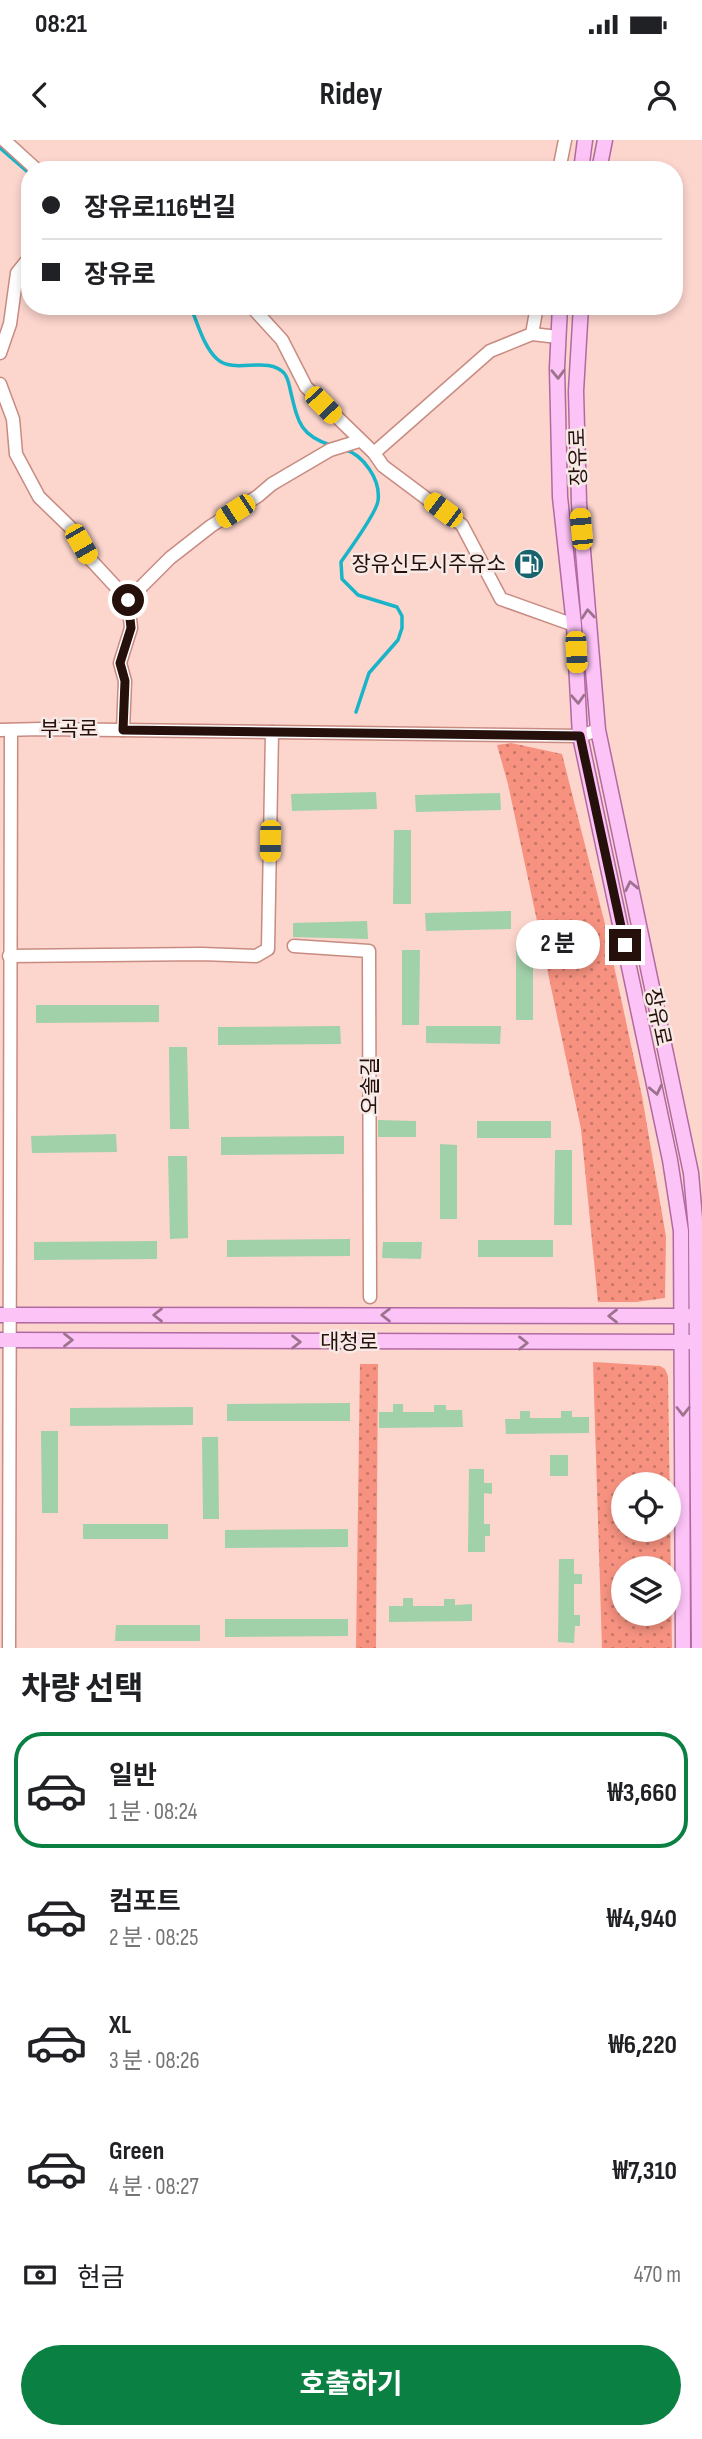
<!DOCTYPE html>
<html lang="ko">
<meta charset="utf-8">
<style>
:root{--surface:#fff;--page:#f6f6f6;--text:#202124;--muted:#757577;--line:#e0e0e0;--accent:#0b8043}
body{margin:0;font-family:"Sofia Sans Condensed","Noto Sans KR",sans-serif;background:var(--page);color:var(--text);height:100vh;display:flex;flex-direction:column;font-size:26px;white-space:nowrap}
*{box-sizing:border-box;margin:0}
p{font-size:23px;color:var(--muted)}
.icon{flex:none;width:38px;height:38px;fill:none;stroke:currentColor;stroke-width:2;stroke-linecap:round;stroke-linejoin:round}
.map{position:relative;height:1508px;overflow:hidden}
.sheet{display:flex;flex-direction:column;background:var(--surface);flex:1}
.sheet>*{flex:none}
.top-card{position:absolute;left:21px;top:21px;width:662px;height:154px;border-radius:28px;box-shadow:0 4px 10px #0003;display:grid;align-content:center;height:154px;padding:0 21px;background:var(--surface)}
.buttons{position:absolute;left:611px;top:1332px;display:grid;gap:14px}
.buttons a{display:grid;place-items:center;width:70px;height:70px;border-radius:50%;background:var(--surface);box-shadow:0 4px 10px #0003;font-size:35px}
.end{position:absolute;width:32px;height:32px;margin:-16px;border:9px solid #26100c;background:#fff;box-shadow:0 0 0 4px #fff}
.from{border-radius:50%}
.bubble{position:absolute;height:49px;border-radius:24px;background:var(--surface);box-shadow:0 4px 10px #0003;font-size:23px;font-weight:700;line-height:49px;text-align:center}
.car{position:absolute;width:21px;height:42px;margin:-21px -10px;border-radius:9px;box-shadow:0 0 5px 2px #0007;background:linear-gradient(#f5c518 24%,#345 0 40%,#f5c518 0 76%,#345 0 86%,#f5c518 0)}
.top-card b{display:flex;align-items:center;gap:24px;height:66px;font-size:26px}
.top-card b+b{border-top:2px solid var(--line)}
.top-card i{width:18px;height:18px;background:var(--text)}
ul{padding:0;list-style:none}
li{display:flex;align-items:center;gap:21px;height:116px;margin:0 14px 10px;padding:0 7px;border:4px solid transparent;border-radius:28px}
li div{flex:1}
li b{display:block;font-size:26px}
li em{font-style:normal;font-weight:700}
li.current{border-color:var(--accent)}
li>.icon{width:63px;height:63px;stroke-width:1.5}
h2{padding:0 21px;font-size:32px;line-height:84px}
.pay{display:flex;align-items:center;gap:18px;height:77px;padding:0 21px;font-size:26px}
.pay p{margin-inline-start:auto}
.button{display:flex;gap:14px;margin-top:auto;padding:14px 21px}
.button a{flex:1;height:80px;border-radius:42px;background:var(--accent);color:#fff;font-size:28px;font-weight:700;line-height:80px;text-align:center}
.status{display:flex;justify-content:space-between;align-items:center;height:49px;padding:0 35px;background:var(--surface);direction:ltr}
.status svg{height:19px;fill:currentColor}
header{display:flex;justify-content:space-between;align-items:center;height:91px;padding:0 21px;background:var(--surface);font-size:32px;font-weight:700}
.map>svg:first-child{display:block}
.park{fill:url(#park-dots);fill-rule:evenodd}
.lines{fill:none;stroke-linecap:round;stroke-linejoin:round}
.stream{stroke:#1ab4c9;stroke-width:3.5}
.building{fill:#a0d1a9}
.minor-casing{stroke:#c88b81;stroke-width:15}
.major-casing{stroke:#b06aa1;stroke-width:17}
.minor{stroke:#fff;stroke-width:12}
.major{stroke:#fcc3f7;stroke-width:14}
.oneway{stroke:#9c728d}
.route{stroke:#26100c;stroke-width:9}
.labels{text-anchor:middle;stroke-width:5;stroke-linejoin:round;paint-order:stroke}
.street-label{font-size:21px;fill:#26100c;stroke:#f6e9e6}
.poi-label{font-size:21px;fill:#26100c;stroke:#f6e9e6;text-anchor:end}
</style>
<div class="status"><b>08:21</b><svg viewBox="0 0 49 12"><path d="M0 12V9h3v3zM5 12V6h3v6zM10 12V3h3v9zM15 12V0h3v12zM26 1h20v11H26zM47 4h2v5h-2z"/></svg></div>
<header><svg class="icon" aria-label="back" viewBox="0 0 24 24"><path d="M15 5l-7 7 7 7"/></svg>Ridey<svg class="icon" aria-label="person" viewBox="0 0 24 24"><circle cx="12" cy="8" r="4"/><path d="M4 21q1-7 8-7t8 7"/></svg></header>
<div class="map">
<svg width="702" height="1508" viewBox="0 0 702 1508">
<defs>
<pattern id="park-dots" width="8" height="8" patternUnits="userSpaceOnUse" patternTransform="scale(1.75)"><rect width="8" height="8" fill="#f79281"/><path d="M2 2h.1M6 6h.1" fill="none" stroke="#c87668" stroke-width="1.8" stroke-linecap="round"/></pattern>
</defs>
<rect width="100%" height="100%" fill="#fcd5cd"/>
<g class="park">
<path d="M 511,603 L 562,614 L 605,784 L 642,956 L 666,1097 L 665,1158 L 636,1162 L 598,1162 L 581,989 L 508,644 L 497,605 Z"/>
<path d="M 593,1222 L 660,1226 L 665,1229 L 668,1236 L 672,1508 L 602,1508 ZM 668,1344 L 668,1390 L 623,1390 L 623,1344 ZM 668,1428 L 668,1474 L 623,1474 L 623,1428 Z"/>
<path d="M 360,1224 L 378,1224 L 376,1508 L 356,1508 Z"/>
</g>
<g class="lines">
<g class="stream">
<path d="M 0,8 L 30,34"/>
<path d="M 190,166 C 198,183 203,206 217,219 C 235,235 267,215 284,233 C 289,239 289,246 291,253 C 298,282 300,295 330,305"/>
<path d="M 344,309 C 363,315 381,339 378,361 C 376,374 349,410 341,422 L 342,439 L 358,455 L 397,467 L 402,476 L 402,488 L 398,500 L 369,533 L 356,572"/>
</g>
</g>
<g class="building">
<path d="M 376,652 L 377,669 L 292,671 L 291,654 Z"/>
<path d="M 500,653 L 501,670 L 416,672 L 415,655 Z"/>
<path d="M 394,690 L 411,690 L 411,764 L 393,764 Z"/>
<path d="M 511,771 L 511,789 L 426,791 L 425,773 Z"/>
<path d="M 367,781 L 368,799 L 293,797 L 293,783 Z"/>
<rect x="516" y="806" width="17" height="74"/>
<path d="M 402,810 L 420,810 L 419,885 L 402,885 Z"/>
<path d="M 36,865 L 159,865 L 159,882 L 36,883 Z"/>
<path d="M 340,886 L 341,904 L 218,905 L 218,887 Z"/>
<path d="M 426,886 L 501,886 L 500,904 L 426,903 Z"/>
<path d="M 169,907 L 187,907 L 189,989 L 170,989 Z"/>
<path d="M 378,980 L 416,981 L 416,997 L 378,997 Z"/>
<rect x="477" y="981" width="74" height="17"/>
<path d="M 116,994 L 117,1012 L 32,1013 L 31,996 Z"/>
<path d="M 344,996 L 344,1014 L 221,1015 L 221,997 Z"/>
<path d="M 440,1004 L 457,1005 L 457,1079 L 440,1079 Z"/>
<path d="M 555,1010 L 572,1010 L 572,1085 L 554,1085 Z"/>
<path d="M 168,1016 L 187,1016 L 188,1098 L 170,1099 Z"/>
<path d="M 350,1099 L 350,1116 L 227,1117 L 227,1100 Z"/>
<rect x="478" y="1100" width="75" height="17"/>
<path d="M 157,1101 L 157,1119 L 34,1120 L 34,1102 Z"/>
<path d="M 383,1102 L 422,1102 L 421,1119 L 382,1118 Z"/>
<path d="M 350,1263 L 350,1281 L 227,1281 L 227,1264 Z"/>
<path d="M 393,1264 L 403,1264 L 403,1272 L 434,1272 L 434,1265 L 446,1265 L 446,1270 L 462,1270 L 463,1287 L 379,1288 L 379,1272 L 393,1272 Z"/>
<path d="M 193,1267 L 193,1285 L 70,1286 L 70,1268 Z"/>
<path d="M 520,1271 L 530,1271 L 530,1278 L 561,1278 L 561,1271 L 572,1271 L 572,1277 L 589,1277 L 589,1293 L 506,1294 L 505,1279 L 520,1279 Z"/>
<path d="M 41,1291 L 58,1291 L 58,1373 L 42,1373 Z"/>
<path d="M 202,1297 L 218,1297 L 219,1379 L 203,1379 Z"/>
<rect x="550" y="1315" width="18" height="21"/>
<path d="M 469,1329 L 484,1329 L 484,1343 L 492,1343 L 492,1354 L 484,1353 L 484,1384 L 490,1384 L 490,1396 L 485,1396 L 485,1412 L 468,1412 Z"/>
<rect x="83" y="1384" width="85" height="15"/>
<path d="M 348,1389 L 348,1407 L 225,1408 L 225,1390 Z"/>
<path d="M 559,1419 L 574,1419 L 574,1434 L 582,1434 L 582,1444 L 574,1444 L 574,1475 L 580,1475 L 580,1486 L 575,1486 L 574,1503 L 558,1502 Z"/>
<path d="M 403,1458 L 413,1458 L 413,1466 L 444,1466 L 444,1459 L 455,1459 L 455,1465 L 472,1464 L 472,1481 L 389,1482 L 389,1466 L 403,1466 Z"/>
<path d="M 225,1479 L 348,1479 L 348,1496 L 225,1497 Z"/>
<path d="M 116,1485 L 200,1485 L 200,1501 L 115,1501 Z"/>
</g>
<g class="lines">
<g class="minor-casing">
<g id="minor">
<path d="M 4,0 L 37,30"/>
<path d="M 559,30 L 565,0"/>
<path d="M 251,166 L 282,200 L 306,247 L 374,313 L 383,326 L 462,385 L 501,459 L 574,485"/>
<path d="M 532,194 L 537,166"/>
<path d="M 0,213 L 10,184 L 17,133 L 30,117"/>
<path d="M 0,244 L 13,279 L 16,314 L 39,357 L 72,389 L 90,419 L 128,460 L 131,488 L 120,523 L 125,541 L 123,590"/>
<path d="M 374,313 L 490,211 L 532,194 L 558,197"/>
<path d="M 128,460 L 170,418 L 211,386 L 258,356 L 272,344 L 330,310 L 359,301"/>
<path d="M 0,590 L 42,589 L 580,596 L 598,590"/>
<path d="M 294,806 L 369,811 L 370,1157"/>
<path d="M 9,816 L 202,814 L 256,816 L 268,809 L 272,592"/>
<path d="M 9,1508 L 11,590"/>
</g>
</g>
<g class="major-casing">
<g id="major">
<path d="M 581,30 L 585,0"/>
<path d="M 599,30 L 605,0"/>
<path d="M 560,166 L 557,228 L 560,357 L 574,485 L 580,596 L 670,1020 L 681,1091 L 683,1508"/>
<path d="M 581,166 L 576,251 L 579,363 L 598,590 L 691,1033 L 696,1090 L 699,1508"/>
<path d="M 0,1175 L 688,1176"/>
<path d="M 0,1200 L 692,1202"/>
</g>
</g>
<use href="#minor" class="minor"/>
<use href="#major" class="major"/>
</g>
<defs><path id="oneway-chevron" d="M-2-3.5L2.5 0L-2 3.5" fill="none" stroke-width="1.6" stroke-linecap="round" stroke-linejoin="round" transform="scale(1.75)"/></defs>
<g class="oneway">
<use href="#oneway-chevron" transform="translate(558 234) rotate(89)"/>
<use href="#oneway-chevron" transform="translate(588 474) rotate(-95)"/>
<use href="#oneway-chevron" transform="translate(578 559) rotate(87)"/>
<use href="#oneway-chevron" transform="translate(631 746) rotate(-102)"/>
<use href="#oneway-chevron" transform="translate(656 950) rotate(78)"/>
<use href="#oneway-chevron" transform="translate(158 1175) rotate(-180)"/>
<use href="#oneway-chevron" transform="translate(386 1175) rotate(-180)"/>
<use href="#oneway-chevron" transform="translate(613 1176) rotate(-180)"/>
<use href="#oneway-chevron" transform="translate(68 1200)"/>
<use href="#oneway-chevron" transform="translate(296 1202)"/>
<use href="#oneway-chevron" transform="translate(523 1203)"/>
<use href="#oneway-chevron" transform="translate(683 1271) rotate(90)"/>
</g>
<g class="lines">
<path class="route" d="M 128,460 L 131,488 L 120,523 L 125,541 L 123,590 L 580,596 L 625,805"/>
</g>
<defs>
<g id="fuel-disc" transform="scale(1.575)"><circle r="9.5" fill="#17636e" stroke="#f6e9e6"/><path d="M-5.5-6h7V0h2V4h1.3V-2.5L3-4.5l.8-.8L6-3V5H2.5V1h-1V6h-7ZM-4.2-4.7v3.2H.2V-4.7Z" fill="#fff"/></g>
</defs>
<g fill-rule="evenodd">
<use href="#fuel-disc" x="529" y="424"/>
</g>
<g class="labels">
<g class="street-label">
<text transform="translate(578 317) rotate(-92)" y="7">장유로</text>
<text x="69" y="596">부곡로</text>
<text transform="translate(658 877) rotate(78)" y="7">장유로</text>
<text transform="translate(370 946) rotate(-90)" y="7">오솔길</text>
<text x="349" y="1209">대청로</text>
</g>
<g class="poi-label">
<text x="506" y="431">장유신도시주유소</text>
</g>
</g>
</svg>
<div class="buttons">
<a><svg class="icon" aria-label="locate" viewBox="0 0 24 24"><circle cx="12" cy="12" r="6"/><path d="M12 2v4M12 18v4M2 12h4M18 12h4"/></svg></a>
<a><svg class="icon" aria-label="layers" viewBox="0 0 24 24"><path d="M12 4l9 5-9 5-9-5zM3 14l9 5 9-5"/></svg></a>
</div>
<i class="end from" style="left:128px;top:460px"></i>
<i class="end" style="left:625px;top:805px"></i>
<div class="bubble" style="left:516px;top:780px;width:84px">2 분</div>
<i class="car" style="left:323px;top:265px;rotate:136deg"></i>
<i class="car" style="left:443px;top:370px;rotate:307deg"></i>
<i class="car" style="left:235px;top:371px;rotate:237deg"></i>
<i class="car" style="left:581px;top:389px;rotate:355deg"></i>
<i class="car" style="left:81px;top:404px;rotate:150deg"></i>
<i class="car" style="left:576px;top:512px;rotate:177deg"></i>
<i class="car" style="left:270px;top:701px;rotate:181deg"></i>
<div class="top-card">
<b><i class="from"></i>장유로116번길</b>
<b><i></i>장유로</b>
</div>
</div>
<section class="sheet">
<h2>차량 선택</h2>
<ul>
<li class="current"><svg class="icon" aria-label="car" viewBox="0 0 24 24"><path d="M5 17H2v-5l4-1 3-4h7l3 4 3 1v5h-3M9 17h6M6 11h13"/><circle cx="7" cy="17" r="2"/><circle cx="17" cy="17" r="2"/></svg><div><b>일반</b><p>1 분 · 08:24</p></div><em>₩3,660</em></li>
<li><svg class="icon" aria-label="car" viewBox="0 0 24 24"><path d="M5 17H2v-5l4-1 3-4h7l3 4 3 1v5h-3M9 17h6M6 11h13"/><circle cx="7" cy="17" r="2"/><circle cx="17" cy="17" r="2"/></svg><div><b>컴포트</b><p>2 분 · 08:25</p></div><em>₩4,940</em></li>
<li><svg class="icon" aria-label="car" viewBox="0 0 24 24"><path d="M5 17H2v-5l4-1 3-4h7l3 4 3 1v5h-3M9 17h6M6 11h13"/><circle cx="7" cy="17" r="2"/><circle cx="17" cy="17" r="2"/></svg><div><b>XL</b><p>3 분 · 08:26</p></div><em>₩6,220</em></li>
<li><svg class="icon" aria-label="car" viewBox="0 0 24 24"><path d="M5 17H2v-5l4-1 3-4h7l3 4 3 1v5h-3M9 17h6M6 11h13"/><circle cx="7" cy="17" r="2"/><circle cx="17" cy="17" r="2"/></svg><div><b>Green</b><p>4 분 · 08:27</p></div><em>₩7,310</em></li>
</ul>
<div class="pay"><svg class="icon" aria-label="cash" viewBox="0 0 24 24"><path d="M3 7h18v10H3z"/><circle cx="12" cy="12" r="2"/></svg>현금<p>470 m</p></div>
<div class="button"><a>호출하기</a></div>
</section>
